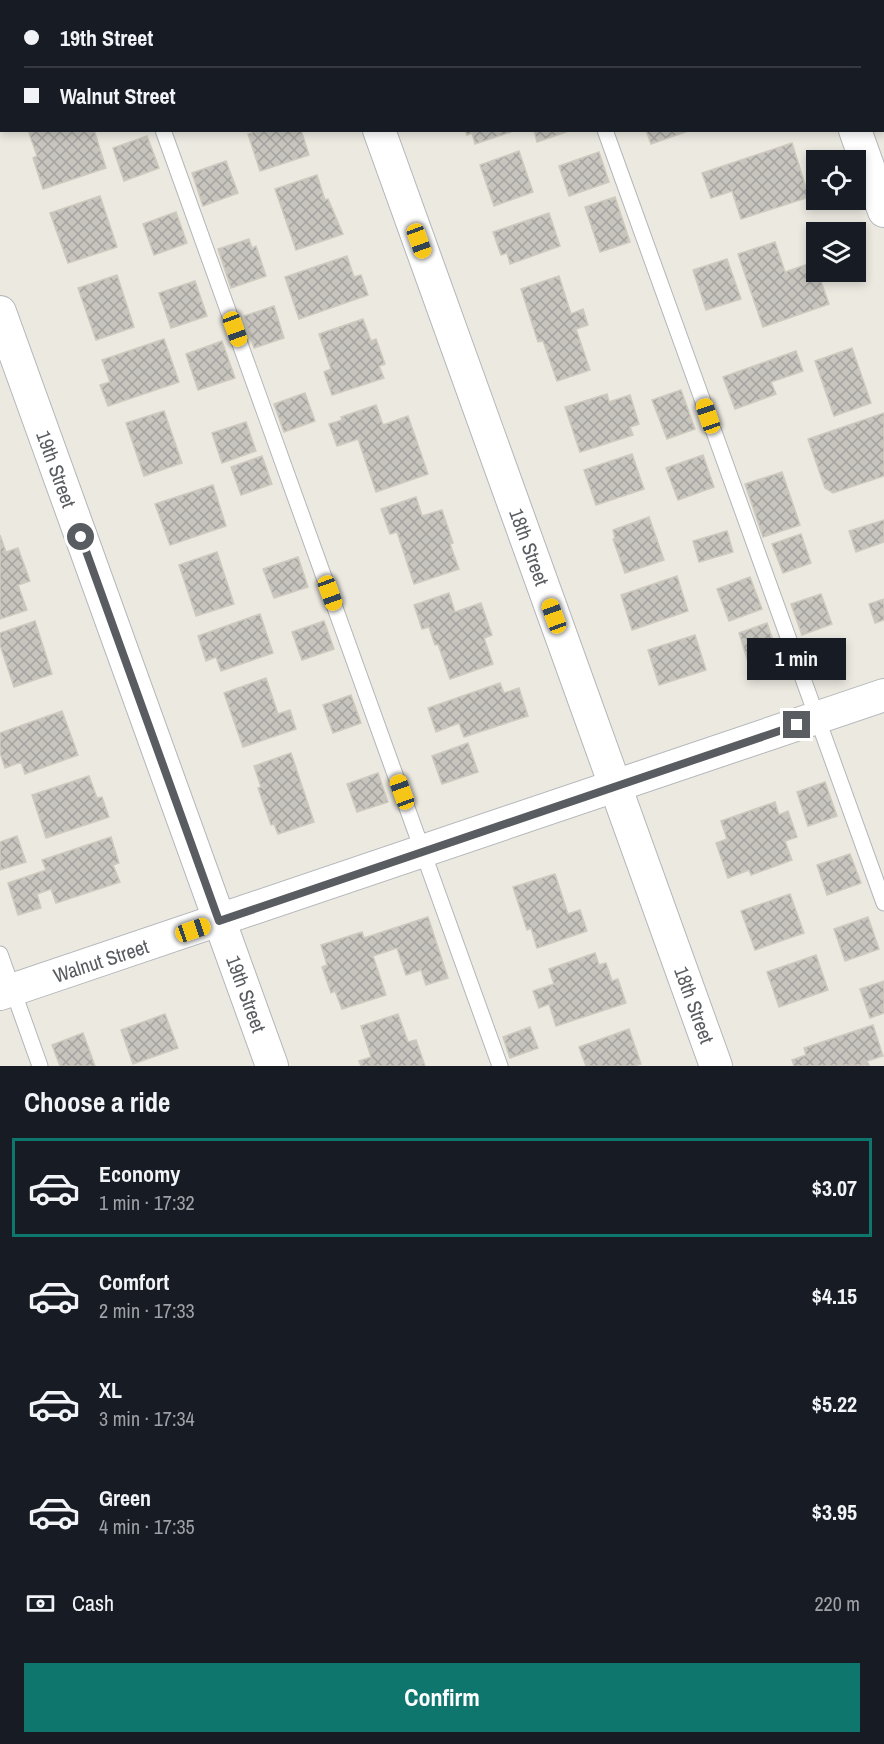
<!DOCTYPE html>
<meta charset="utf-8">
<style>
:root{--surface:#171b24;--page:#20242c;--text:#f1f3f6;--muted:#9ea1a6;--line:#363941;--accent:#0f766e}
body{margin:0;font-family:"Archivo Narrow",sans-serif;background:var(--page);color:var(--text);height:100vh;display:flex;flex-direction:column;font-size:22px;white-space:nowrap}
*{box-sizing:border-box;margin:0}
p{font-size:20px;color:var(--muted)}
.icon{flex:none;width:33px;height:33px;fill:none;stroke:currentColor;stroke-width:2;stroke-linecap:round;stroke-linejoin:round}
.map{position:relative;height:1066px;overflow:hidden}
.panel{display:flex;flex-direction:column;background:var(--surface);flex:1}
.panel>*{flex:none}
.top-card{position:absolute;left:0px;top:0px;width:885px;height:132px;box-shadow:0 3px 9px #0003;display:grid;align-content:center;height:132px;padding:0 24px;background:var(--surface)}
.buttons{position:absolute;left:806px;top:150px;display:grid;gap:12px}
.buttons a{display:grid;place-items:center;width:60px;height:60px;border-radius:0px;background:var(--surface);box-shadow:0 3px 9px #0003;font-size:30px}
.end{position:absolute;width:27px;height:27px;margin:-14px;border:8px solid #595c60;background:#fff;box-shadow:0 0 0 3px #fff}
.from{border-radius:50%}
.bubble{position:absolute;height:42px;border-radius:0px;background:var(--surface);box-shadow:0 3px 9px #0003;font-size:20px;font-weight:700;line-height:42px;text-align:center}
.car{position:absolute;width:18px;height:36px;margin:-18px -9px;border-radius:8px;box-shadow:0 0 4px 2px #0007;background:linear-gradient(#f5c518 24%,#345 0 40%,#f5c518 0 76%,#345 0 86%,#f5c518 0)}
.top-card b{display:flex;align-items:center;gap:21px;height:57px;font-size:22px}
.top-card b+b{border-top:2px solid var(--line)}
.top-card i{width:15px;height:15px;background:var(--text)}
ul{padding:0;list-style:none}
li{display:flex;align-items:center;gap:18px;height:99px;margin:0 12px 9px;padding:0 12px;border:3px solid transparent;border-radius:0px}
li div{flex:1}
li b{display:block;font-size:22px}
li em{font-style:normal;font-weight:700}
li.selected{border-color:var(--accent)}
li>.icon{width:54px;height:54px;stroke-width:1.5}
h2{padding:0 24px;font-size:27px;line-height:72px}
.pay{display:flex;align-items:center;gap:15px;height:66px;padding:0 24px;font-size:22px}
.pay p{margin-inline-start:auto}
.action{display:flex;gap:12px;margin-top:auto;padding:12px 24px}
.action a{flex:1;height:69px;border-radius:0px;background:var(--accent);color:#fff;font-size:24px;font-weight:700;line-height:69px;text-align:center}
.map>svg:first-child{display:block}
.building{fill:url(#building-cross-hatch);stroke:#cfcabf;stroke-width:1.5}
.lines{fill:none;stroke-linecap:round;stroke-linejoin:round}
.service-casing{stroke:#b3b6ba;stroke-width:17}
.minor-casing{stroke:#b3b6ba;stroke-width:34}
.service{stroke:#fff;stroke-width:15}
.minor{stroke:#fff;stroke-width:32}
.route{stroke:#595c60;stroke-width:8}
.labels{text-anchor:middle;stroke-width:5;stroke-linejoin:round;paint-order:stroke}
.street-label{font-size:20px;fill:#595c60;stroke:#fff}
</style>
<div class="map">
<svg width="884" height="1066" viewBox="0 0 884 1066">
<defs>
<pattern id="building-cross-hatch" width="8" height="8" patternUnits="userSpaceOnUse" patternTransform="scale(1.5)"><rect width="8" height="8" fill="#c8c5bf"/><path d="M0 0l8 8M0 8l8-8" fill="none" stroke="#a5a39f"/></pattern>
</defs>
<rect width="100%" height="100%" fill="#ebe9e0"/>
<g class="building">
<path d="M 0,0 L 36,2 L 2,2 L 0,38 Z"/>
<path d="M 37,130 L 94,130 L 106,168 L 43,189 L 33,158 L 37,156 L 29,133 Z"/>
<path d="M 251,130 L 301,130 L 309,155 L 260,171 L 248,134 L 252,133 Z"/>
<path d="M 465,130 L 511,130 L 511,132 L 475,144 L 472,133 L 467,135 Z"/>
<path d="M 534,130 L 565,130 L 566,132 L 537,142 Z"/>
<path d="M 646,130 L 691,130 L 651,144 Z"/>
<path d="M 147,136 L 159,168 L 124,181 L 113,148 Z"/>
<path d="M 792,143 L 809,197 L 741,219 L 732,191 L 711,198 L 702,173 Z"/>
<path d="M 519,151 L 533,192 L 494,206 L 480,165 Z"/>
<path d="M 599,152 L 609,182 L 569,196 L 559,166 Z"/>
<path d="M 226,161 L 238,193 L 203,206 L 192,173 Z"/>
<path d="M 317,175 L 325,200 L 328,199 L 343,234 L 296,250 L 275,189 Z"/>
<path d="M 100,196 L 117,247 L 68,263 L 50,213 Z"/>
<path d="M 615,197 L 630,242 L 600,252 L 585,207 Z"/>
<path d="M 176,212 L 187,243 L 154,255 L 143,224 Z"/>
<path d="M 549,213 L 560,246 L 510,264 L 507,253 L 501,255 L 493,232 Z"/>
<path d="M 249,239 L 252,248 L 256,246 L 266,276 L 231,288 L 218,249 Z"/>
<path d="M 775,242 L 785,272 L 814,262 L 829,304 L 763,327 L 738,254 Z"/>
<path d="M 347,256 L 354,277 L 361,275 L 368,295 L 299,319 L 285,277 Z"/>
<path d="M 727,259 L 741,299 L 706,310 L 693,270 Z"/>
<path d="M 117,275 L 134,327 L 96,340 L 78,288 Z"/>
<path d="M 559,276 L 571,314 L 583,309 L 588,325 L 576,329 L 590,370 L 557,381 L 543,341 L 538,342 L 521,289 Z"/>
<path d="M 195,281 L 207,316 L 171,328 L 159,293 Z"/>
<path d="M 274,306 L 284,338 L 254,348 L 244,316 Z"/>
<path d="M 363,319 L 371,341 L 376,339 L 385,364 L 379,366 L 384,378 L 332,395 L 324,372 L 331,369 L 319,334 Z"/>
<path d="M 164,339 L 179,382 L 108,406 L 100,385 L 110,382 L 102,360 Z"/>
<path d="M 222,341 L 235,378 L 198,390 L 186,354 Z"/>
<path d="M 852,348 L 871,403 L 834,416 L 815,361 Z"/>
<path d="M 796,351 L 803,371 L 771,382 L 776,394 L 735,409 L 723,377 Z"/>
<path d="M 681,390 L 695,429 L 667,439 L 652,400 Z"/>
<path d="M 305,393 L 315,421 L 284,432 L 274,404 Z"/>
<path d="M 607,394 L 609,402 L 630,395 L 639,424 L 630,427 L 633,435 L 580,452 L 565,407 Z"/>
<path d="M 376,405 L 383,425 L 408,416 L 428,474 L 376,492 L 358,439 L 337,446 L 329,424 L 342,420 L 341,417 Z"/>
<path d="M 164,411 L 182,463 L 144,476 L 126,423 Z"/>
<path d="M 884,413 L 884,476 L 833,493 L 825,488 L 808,439 Z"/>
<path d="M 246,422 L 256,451 L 222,463 L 212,433 Z"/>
<path d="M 632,454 L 644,489 L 596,505 L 584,470 Z"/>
<path d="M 703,455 L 714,487 L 678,500 L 666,468 Z"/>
<path d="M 262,456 L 272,484 L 241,495 L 231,467 Z"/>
<path d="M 782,472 L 800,525 L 763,537 L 745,484 Z"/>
<path d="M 213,485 L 226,526 L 170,545 L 155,504 Z"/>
<path d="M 416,497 L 422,516 L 442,510 L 453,543 L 450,544 L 459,569 L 414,584 L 397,532 L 390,534 L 381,509 Z"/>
<path d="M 649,517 L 664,560 L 625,573 L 613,539 L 615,538 L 613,530 Z"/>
<path d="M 884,520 L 884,542 L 856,552 L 849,531 Z"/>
<path d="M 727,531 L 733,552 L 699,562 L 693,541 Z"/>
<path d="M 801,534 L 811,563 L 783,573 L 772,544 Z"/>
<path d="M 0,535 L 6,552 L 18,548 L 30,581 L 18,585 L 27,610 L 0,619 Z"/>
<path d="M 217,552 L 234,604 L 196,616 L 179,565 Z"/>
<path d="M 298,557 L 308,587 L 274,598 L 263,569 Z"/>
<path d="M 677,576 L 688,611 L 632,630 L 621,595 Z"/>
<path d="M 750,577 L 762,609 L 729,621 L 717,589 Z"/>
<path d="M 449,593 L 455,612 L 481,603 L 492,635 L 484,638 L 493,664 L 450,679 L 438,644 L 435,645 L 429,627 L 422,629 L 414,605 Z"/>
<path d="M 821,594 L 832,624 L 802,635 L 791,604 Z"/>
<path d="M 884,599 L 884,620 L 875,623 L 869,604 Z"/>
<path d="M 260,614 L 273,653 L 221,671 L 216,657 L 206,661 L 198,636 Z"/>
<path d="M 35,621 L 52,674 L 14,687 L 0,645 L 0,633 Z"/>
<path d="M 324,621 L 334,649 L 302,660 L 292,632 Z"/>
<path d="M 767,623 L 777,652 L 748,662 L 739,633 Z"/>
<path d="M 695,635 L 706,670 L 659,685 L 648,650 Z"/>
<path d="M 266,678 L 278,714 L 290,710 L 296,729 L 243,747 L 224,693 Z"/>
<path d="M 500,683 L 504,693 L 519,688 L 528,716 L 464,737 L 459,723 L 436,732 L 428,708 Z"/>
<path d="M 351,695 L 361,723 L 333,733 L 323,705 Z"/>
<path d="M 62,711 L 78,755 L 25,774 L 21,762 L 5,768 L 0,753 L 0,733 Z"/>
<path d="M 468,743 L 478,772 L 442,784 L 432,756 Z"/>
<path d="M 291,753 L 314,822 L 278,834 L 274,824 L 271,825 L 258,788 L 261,787 L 254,766 Z"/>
<path d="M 378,773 L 388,802 L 357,812 L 347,784 Z"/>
<path d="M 89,776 L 97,798 L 102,797 L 109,817 L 46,838 L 32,795 Z"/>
<path d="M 825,782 L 837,816 L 808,826 L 797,792 Z"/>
<path d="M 775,802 L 779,815 L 788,811 L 797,837 L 785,841 L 792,860 L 751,875 L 749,870 L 728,878 L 716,843 L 727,839 L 721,821 Z"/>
<path d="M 17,836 L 26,862 L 0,870 L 0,842 Z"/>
<path d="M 111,837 L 119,863 L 113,865 L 120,882 L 56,903 L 51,889 L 37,894 L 41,908 L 18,915 L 8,883 L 46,870 L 42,860 Z"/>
<path d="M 850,854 L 861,883 L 827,895 L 817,865 Z"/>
<path d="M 555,874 L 568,914 L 580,910 L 587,931 L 537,948 L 531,928 L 527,930 L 513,887 Z"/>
<path d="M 790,894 L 804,933 L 755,950 L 741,911 Z"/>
<path d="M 428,917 L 448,978 L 426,985 L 421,970 L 406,975 L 397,948 L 373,956 L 386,995 L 342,1009 L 335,991 L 331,993 L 322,967 L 327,965 L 321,945 L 362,932 L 364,938 Z"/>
<path d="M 868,917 L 879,949 L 845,961 L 834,929 Z"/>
<path d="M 595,953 L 599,965 L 606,963 L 612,981 L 618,979 L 626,1003 L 556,1026 L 549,1004 L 539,1008 L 533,991 L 554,984 L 549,969 Z"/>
<path d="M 816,955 L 828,990 L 779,1007 L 767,972 Z"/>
<path d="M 884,981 L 884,1013 L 870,1018 L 860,989 Z"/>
<path d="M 165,1014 L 178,1048 L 133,1064 L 121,1030 Z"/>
<path d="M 398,1014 L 408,1042 L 416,1040 L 425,1066 L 361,1066 L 359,1061 L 371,1057 L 361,1026 Z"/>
<path d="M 873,1025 L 883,1056 L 867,1061 L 869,1065 L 794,1066 L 792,1060 L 806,1055 L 804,1048 Z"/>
<path d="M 530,1027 L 538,1048 L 510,1058 L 503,1037 Z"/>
<path d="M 629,1029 L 641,1064 L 634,1066 L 586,1066 L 579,1047 Z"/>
<path d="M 83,1033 L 95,1066 L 60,1066 L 52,1045 Z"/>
</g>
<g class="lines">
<g class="service-casing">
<g id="service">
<path d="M 116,0 L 116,2"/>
<path d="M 558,0 L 559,2"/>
<path d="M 163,130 L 500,1066"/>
<path d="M 605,130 L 884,903"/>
<path d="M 0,954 L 40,1066"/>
</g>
</g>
<g class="minor-casing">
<g id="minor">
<path d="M 332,0 L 333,2"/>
<path d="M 809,0 L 809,2"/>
<path d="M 379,130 L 716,1066"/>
<path d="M 855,130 L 884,211"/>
<path d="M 0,312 L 272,1066"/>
<path d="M 0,994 L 884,695"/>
</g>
</g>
<use href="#service" class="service"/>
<use href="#minor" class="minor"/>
</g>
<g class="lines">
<path class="route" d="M 81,537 L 219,921 L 797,725"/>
</g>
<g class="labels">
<g class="street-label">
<text transform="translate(56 469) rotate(70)" y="7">19th Street</text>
<text transform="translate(529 547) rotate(70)" y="7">18th Street</text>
<text transform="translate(101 961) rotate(-18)" y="7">Walnut Street</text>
<text transform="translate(246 994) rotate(70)" y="7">19th Street</text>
<text transform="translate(694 1005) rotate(70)" y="7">18th Street</text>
</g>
</g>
</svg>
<div class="buttons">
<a><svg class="icon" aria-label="locate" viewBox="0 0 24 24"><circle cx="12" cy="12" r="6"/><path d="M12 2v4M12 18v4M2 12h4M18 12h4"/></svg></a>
<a><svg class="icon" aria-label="layers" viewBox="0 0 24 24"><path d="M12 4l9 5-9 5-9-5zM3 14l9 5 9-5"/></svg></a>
</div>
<i class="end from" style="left:81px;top:537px"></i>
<i class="end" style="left:797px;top:725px"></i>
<div class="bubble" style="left:747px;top:638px;width:99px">1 min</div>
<i class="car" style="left:419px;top:241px;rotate:160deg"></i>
<i class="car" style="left:235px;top:329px;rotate:160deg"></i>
<i class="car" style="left:708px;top:416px;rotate:341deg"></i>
<i class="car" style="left:330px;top:593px;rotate:160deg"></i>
<i class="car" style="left:554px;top:616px;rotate:340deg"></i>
<i class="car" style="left:402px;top:792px;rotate:340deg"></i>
<i class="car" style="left:193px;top:930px;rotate:71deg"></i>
<div class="top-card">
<b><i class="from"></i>19th Street</b>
<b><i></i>Walnut Street</b>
</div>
</div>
<section class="panel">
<h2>Choose a ride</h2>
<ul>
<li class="selected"><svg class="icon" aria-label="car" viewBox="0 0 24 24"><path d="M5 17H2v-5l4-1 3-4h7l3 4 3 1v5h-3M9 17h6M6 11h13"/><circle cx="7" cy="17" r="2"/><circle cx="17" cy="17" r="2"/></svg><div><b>Economy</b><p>1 min · 17:32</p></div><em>$3.07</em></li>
<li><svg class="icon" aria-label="car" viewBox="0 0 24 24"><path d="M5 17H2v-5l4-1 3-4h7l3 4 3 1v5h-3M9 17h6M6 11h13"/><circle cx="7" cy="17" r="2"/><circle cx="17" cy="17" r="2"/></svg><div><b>Comfort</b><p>2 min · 17:33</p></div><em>$4.15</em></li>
<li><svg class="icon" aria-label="car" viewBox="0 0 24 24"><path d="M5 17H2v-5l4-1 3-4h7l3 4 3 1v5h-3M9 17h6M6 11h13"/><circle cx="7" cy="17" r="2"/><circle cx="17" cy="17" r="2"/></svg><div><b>XL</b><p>3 min · 17:34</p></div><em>$5.22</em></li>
<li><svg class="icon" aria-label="car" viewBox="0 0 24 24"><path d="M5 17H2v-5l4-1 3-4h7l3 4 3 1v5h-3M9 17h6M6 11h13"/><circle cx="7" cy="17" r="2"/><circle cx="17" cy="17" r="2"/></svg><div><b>Green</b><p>4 min · 17:35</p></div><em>$3.95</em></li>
</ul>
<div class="pay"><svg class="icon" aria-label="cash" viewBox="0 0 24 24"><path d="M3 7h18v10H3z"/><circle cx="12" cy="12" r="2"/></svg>Cash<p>220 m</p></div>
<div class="action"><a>Confirm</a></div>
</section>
